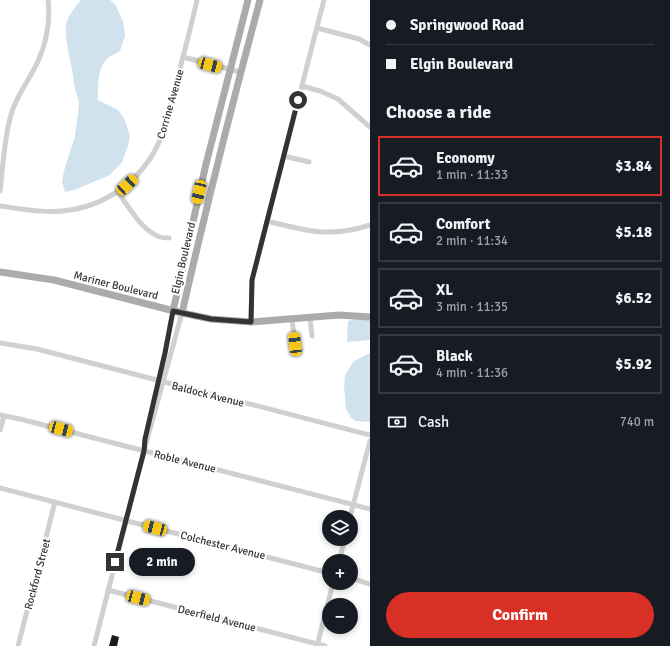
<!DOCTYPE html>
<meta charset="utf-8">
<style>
:root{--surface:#171b24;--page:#20242c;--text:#f1f3f6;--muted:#9ea1a6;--line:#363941;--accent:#d93025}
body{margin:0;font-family:Signika,sans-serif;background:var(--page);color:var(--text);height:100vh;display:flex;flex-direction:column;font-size:15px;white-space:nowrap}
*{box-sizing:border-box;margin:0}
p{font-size:13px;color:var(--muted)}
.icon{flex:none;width:22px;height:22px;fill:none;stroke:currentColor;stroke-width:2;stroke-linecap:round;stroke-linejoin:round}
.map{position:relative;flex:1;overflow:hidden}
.drawer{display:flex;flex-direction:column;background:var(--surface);width:300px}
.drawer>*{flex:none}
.hud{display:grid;align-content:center;height:88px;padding:0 16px;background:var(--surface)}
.tools{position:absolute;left:322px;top:510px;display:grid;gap:8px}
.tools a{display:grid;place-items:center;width:36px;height:36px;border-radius:50%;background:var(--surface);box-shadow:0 2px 6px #0003;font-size:20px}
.end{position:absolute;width:18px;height:18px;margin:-9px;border:5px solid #333;background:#fff;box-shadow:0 0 0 2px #fff}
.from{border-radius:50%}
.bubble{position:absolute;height:28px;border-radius:14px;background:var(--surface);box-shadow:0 2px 6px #0003;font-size:13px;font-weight:700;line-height:28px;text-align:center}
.car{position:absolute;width:12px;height:24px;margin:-12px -6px;border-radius:5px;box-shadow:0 0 3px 1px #0007;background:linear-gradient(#f5c518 24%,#345 0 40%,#f5c518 0 76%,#345 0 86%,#f5c518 0)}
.hud b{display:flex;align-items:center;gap:14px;height:38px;font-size:15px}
.hud b+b{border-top:1px solid var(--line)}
.hud i{width:10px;height:10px;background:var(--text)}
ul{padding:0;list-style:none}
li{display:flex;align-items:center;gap:12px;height:60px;margin:0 8px 6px;padding:0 8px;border:2px solid var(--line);border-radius:0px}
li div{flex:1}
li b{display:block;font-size:15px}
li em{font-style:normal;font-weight:700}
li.current{border-color:var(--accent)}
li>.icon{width:36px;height:36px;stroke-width:1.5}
h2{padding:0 16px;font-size:18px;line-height:48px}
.pay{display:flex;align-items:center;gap:10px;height:44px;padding:0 16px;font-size:15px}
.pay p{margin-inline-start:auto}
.button{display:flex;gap:8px;margin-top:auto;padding:8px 16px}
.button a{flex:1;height:46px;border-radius:24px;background:var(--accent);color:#fff;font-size:16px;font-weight:700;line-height:46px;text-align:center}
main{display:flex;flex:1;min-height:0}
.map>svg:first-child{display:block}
.water{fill:#cfe2ee}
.building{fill:#1a1a1a}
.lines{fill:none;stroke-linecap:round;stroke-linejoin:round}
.minor{stroke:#d0d0d0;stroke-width:5}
.major{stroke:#ababab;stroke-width:7}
.route{stroke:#333;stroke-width:5}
.labels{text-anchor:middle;stroke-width:4;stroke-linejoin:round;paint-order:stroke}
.street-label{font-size:11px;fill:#333;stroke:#fff}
</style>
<main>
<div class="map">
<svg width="370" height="646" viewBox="0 0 370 646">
<rect width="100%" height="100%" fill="#fff"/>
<g class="water">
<path d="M 81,0 L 110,0 L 115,4 L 123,21 L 125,36 L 120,51 C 117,53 112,55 109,57 C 97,67 98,86 98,100 L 118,110 L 125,120 L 130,136 L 128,146 L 122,162 L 110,175 L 74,190 L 65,192 L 62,182 L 64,171 L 75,136 L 78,114 L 79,102 L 73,81 L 74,82 C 73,67 62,34 67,21 C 70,13 76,6 81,0 Z"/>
<path d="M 361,318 L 370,319 L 370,340 L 347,342 L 348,321 Z"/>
<path d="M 370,353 L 370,422 L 356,421 L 351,418 L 346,409 L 344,387 L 345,375 L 354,361 Z"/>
</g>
<path class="building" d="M 112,635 L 119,637 L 117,646 L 109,646 Z"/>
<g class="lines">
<g class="minor">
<path d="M 317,28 L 359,39 L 370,45"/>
<path d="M 183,57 L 240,72"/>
<path d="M 302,86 L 320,91 L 338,99 L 370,127"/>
<path d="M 284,156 L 309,162"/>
<path d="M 0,191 C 3,166 4,139 11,115 C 15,99 25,86 33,71 C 45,50 51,24 48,0"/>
<path d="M 118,192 C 128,206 142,231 160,237 C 163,238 166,238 169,238"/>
<path d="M 0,206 C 23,209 47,214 70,210 C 111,204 147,175 162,135 C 168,117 172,98 177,80 C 184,53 191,27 197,0"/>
<path d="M 267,221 C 306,231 330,238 370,225"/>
<path d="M 310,317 L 312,336"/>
<path d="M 292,319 L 295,344"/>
<path d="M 251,322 L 252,280 L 324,0"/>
<path d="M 0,343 L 37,349 L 370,435"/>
<path d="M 0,415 L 20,419 L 370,509"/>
<path d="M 148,426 L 165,353 L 173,311"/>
<path d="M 0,430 L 4,416"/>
<path d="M 0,488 L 329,573"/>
<path d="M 350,517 L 370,441"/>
<path d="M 339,561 L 345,539"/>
<path d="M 351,578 L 370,584"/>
<path d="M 108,590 L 325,646"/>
<path d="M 18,646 L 55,502"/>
<path d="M 94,646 L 144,451 L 182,313"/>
<path d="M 317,646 L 333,583"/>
</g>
<g class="major">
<path d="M 0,272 L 54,280 L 182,313 L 211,319 L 251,322 L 339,315 L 370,317"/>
<path d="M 173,311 L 206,164 L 248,0"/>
<path d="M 182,313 C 206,208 232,104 260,0"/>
</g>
</g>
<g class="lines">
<path class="route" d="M 115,562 L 144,451 L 145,439 L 165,353 L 173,311 L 211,319 L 251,322 L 252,280 L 298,100"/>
</g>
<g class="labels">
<g class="street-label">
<text transform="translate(170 104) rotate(-74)" y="4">Corrine Avenue</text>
<text transform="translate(183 258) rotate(-77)" y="4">Elgin Boulevard</text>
<text transform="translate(116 285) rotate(14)" y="4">Mariner Boulevard</text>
<text transform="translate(208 394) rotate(14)" y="4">Baldock Avenue</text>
<text transform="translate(185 461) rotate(14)" y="4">Roble Avenue</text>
<text transform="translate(223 545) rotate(14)" y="4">Colchester Avenue</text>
<text transform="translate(37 574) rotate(-75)" y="4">Rockford Street</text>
<text transform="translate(217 618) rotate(14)" y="4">Deerfield Avenue</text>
</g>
</g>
</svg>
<div class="tools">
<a><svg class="icon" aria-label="layers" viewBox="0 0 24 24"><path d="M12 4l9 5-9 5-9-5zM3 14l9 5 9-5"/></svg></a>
<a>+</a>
<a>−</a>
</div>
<i class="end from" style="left:298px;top:100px"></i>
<i class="end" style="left:115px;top:562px"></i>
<div class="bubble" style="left:129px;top:548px;width:66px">2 min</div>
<i class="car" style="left:210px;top:65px;rotate:105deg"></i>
<i class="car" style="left:127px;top:185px;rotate:47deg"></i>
<i class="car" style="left:199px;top:192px;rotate:193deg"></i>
<i class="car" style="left:295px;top:344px;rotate:353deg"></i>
<i class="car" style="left:61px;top:429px;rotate:105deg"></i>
<i class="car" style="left:155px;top:528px;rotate:285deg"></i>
<i class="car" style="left:138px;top:598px;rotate:105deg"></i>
</div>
<section class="drawer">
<div class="hud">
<b><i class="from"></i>Springwood Road</b>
<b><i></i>Elgin Boulevard</b>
</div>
<h2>Choose a ride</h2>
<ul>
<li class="current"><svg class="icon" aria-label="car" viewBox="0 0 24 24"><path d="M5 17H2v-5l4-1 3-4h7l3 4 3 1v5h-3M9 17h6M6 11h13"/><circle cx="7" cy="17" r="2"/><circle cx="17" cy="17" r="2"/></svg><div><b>Economy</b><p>1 min · 11:33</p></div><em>$3.84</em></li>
<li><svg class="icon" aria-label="car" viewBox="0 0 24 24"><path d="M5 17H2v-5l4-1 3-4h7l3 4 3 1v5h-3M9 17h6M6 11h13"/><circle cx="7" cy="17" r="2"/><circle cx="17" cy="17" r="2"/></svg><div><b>Comfort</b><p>2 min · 11:34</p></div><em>$5.18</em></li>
<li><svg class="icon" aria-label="car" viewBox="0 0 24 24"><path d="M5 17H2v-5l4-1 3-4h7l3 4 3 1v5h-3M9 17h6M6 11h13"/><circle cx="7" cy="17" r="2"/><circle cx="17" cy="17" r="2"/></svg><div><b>XL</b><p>3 min · 11:35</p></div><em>$6.52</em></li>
<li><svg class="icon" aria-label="car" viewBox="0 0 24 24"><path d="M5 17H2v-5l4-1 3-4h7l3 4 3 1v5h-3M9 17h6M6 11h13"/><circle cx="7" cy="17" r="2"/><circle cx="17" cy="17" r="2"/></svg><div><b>Black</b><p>4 min · 11:36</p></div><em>$5.92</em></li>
</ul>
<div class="pay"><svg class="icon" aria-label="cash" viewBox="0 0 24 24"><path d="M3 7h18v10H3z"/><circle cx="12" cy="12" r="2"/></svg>Cash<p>740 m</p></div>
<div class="button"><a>Confirm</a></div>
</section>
</main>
